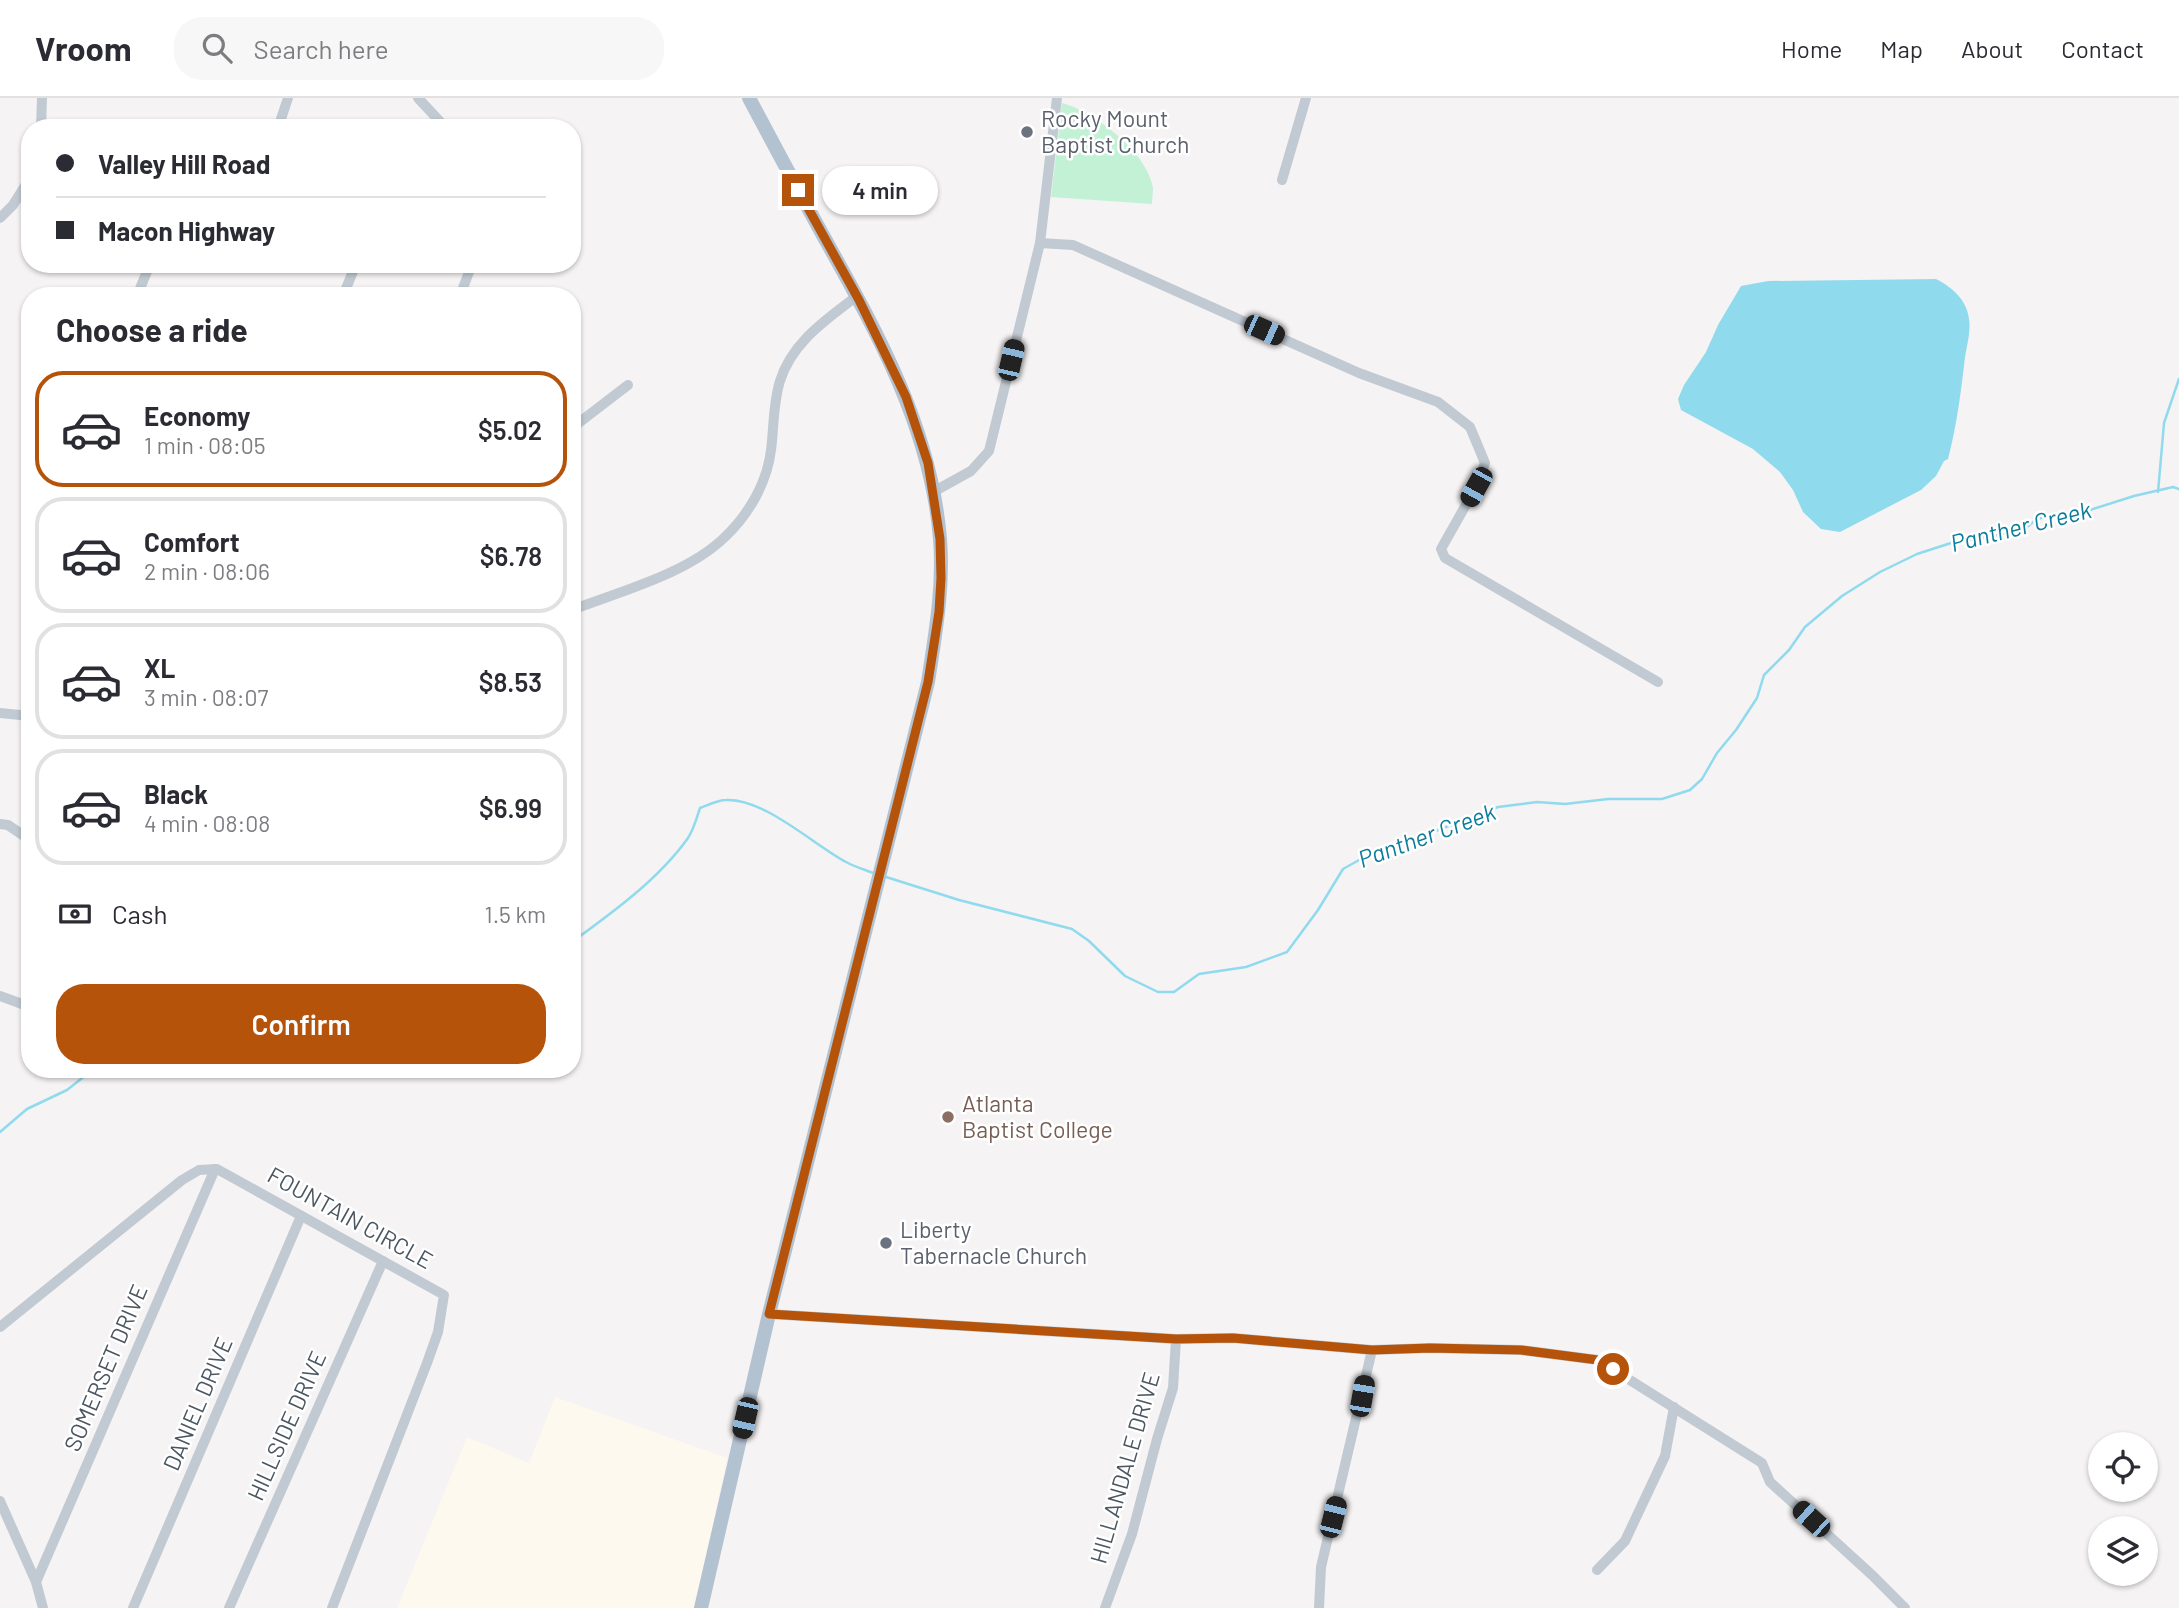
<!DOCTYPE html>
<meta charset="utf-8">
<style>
:root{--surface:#fff;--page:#f7f7f7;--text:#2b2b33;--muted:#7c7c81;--line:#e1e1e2;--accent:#b45309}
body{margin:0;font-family:Barlow,sans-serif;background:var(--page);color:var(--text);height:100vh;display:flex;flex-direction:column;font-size:26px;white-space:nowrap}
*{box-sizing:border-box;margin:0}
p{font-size:23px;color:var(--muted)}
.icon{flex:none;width:38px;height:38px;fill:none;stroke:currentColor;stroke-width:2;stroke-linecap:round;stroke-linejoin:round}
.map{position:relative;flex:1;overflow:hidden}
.drawer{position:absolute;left:21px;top:189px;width:560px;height:791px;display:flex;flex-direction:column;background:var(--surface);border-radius:28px;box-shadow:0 2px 5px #0004}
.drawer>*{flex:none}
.banner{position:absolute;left:21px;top:21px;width:560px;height:154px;border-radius:28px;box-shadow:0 2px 5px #0004;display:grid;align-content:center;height:154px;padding:0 35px;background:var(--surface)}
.fabs{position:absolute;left:2088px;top:1334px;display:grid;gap:14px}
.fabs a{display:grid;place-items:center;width:70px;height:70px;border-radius:50%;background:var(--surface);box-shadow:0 2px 5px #0004;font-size:35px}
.end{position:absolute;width:32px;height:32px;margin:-16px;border:9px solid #b45309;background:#fff;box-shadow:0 0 0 4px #fff}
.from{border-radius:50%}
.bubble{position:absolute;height:49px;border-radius:24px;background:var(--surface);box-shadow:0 2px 5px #0004;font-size:23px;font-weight:600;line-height:49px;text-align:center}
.car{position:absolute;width:21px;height:42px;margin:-21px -10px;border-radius:9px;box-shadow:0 0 5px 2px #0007;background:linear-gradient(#222 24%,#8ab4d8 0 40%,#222 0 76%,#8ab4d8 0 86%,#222 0)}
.banner b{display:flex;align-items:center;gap:24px;height:66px;font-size:26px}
.banner b+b{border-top:2px solid var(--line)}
.banner i{width:18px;height:18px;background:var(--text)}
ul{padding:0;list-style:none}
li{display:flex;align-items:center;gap:21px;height:116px;margin:0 14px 10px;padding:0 21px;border:4px solid var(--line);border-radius:28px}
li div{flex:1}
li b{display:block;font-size:26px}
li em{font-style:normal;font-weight:600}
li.selected{border-color:var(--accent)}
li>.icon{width:63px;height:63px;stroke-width:1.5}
h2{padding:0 35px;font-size:32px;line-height:84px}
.pay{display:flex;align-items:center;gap:18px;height:77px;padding:0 35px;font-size:26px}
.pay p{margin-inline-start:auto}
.action{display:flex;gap:14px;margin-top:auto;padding:14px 35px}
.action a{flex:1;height:80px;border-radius:28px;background:var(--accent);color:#fff;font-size:28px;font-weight:600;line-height:80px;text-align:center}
header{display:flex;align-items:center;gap:42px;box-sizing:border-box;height:98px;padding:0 35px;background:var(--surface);border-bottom:2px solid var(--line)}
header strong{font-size:33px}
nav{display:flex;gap:38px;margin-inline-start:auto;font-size:24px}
.search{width:490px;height:63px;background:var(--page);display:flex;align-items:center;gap:18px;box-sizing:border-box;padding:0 24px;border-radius:28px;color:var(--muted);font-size:26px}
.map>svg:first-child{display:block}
.commercial{fill:#fdf9ef}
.green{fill:#c3f1d5}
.water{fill:#90daee}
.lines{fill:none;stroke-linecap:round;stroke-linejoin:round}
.stream{stroke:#90daee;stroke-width:2.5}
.minor{stroke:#c1cad2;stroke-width:10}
.major{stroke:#b3c2d1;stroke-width:14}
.route{stroke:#b45309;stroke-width:9}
.worship-dot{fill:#6b7280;stroke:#fff;stroke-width:2.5}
.education-dot{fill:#8d6e63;stroke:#fff;stroke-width:2.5}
.labels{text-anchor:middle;stroke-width:5;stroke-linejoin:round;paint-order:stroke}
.worship-label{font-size:23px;fill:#5b616d;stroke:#fff;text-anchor:start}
.education-label{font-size:23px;fill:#785e54;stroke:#fff;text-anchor:start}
.street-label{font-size:23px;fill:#4a5661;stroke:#fff}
.water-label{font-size:24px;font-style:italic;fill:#0c7c9b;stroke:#fff}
</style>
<header>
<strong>Vroom</strong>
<div class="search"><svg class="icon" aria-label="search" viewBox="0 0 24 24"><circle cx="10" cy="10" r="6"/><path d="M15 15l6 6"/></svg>Search here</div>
<nav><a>Home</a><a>Map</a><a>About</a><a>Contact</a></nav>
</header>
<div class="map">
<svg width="2179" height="1510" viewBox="0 0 2179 1510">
<rect width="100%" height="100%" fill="#f5f3f3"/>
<path class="commercial" d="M 555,1299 L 727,1360 L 696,1510 L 397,1510 L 467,1339 L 529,1365 Z"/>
<path class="green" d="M 1062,5 C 1094,13 1148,55 1153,90 C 1153,95 1152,101 1152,106 L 1051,99 Z"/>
<path class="water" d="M 1936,181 C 1952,189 1967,202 1969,221 C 1971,233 1967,247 1965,259 C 1961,293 1957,327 1948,361 L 1944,363 L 1936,378 L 1921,392 L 1840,434 L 1821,431 L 1803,414 L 1793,392 L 1780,374 L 1753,351 L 1681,312 L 1678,301 L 1684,287 L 1706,254 L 1718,227 L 1741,188 L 1768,183 Z"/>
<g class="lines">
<g class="stream">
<path d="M 2158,394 L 2164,325 L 2179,281"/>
<path d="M 886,779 L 959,802 L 1072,831 L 1089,843 L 1125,878 L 1158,894 L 1174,894 L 1199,876 L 1246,869 L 1287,854 L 1318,812 L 1343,771 L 1377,752 L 1412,742 L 1498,709 L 1537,704 L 1565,706 L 1608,701 L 1662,701 L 1690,692 L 1702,681 L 1717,655 L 1736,632 L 1757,600 L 1764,577 L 1789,552 L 1805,529 L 1842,498 L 1880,474 L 1917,456 L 1951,445 L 2022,433 L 2037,421 L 2055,417 L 2071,418 L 2134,398 L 2173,389 L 2179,391"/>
<path d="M 572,844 C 612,815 659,781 688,740 C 694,731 697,719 700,710 C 708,707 718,702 726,702 C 764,700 814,747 846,764 C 855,769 866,772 876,776"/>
<path d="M 135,971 L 165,976 L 190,971"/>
<path d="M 0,1034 L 27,1011 L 67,992 L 86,977 L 102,971"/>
</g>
<g class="minor">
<path d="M 418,0 L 446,30"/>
<path d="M 41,30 L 42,0"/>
<path d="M 278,30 L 288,0"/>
<path d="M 1282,82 L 1306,0"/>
<path d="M 0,120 L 13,107 L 30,80"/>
<path d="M 1040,145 L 1073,147 L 1359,275 L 1438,304 L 1470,329 L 1485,365 L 1476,389 L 1441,451 L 1445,460 L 1658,584"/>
<path d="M 137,198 L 150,166"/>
<path d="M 343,198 L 356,166"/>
<path d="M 460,198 L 472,166"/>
<path d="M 572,330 L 628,287"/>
<path d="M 933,394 L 971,373 L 989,353 L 1040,145 L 1057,0"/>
<path d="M 572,512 C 621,493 687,476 725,439 C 749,416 767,385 771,352 C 774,329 773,305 780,283 C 792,244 826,222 857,198"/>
<path d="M 0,615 L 30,618"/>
<path d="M 0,726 L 8,727 L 30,742"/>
<path d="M 0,898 L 30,909"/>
<path d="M 769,1216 L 1176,1241 L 1233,1240 L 1372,1252 L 1430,1250 L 1521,1252 L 1598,1262 L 1762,1365 L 1770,1384 L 1872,1477 L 1905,1510"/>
<path d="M 0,1229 L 182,1082 L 199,1072 L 217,1071 L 444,1197 L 438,1234 L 427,1265 L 332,1510"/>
<path d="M 0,1403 L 36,1484 L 43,1510"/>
<path d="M 1597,1472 L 1625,1443 L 1665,1358 L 1674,1309"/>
<path d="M 36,1484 L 215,1071"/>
<path d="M 133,1510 L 301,1118"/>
<path d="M 229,1510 L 383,1163"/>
<path d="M 1105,1510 L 1132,1436 L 1157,1341 L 1173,1290 L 1176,1241"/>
<path d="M 1319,1510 L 1321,1469 L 1372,1252"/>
</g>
<path class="major" d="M 701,1510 L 769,1216 L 928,584 C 935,537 944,490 940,441 C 931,330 878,236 825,141 C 799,94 774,47 749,0"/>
</g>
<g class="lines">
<path class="route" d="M 798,92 L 859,202 L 906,299 L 928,365 L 940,441 L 941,480 L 939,514 L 928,584 L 769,1216 L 1176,1241 L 1233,1240 L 1372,1252 L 1430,1250 L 1521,1252 L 1598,1262 L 1613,1271"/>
</g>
<g class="worship-dot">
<circle cx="1027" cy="34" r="7"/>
<circle cx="886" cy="1145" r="7"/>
</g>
<circle class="education-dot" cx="948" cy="1019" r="7"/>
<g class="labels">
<g class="worship-label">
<text x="1041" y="29">Rocky Mount<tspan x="1041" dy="26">Baptist Church</tspan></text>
<text x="900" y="1140">Liberty<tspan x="900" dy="26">Tabernacle Church</tspan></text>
</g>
<g class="education-label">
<text x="962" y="1014">Atlanta<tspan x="962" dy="26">Baptist College</tspan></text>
</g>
<g class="street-label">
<text transform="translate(350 1120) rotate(29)" y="8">FOUNTAIN CIRCLE</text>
<text transform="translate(106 1270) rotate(-67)" y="8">SOMERSET DRIVE</text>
<text transform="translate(198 1306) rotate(-67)" y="8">DANIEL DRIVE</text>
<text transform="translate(287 1328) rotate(-66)" y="8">HILLSIDE DRIVE</text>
<text transform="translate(1125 1370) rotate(-74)" y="8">HILLANDALE DRIVE</text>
</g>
<g class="water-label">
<text transform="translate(2021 429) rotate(-14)" y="8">Panther Creek</text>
<text transform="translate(1427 738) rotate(-20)" y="8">Panther Creek</text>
</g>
</g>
</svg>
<div class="fabs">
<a><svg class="icon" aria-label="locate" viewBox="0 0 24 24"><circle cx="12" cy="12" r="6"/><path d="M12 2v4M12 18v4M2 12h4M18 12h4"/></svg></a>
<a><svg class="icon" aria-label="layers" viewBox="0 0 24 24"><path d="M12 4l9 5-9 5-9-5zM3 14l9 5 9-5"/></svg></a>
</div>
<i class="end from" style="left:1613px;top:1271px"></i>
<i class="end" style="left:798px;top:92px"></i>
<div class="bubble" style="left:822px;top:68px;width:116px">4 min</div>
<i class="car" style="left:1264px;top:232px;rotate:114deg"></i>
<i class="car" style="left:1011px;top:262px;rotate:13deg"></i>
<i class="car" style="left:1476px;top:389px;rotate:209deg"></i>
<i class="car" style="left:1362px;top:1298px;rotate:10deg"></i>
<i class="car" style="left:745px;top:1320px;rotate:193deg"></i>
<i class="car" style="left:1333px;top:1419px;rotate:14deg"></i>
<i class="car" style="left:1811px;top:1421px;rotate:312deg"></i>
<div class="banner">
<b><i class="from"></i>Valley Hill Road</b>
<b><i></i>Macon Highway</b>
</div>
<section class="drawer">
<h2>Choose a ride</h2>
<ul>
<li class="selected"><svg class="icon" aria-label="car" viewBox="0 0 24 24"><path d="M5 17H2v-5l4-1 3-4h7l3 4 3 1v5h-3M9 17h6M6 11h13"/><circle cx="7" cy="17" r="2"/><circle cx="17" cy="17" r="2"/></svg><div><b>Economy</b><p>1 min · 08:05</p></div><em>$5.02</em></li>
<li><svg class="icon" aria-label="car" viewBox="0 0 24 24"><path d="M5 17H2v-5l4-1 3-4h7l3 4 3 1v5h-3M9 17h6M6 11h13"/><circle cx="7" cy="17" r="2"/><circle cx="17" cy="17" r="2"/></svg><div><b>Comfort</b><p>2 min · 08:06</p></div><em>$6.78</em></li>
<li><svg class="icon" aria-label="car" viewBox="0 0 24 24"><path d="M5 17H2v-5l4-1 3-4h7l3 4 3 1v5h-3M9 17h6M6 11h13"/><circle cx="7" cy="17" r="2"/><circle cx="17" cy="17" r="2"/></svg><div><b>XL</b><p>3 min · 08:07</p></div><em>$8.53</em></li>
<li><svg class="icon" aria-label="car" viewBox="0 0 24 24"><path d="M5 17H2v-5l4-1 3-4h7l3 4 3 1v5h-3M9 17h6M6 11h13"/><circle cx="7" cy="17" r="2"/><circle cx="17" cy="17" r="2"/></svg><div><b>Black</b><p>4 min · 08:08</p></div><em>$6.99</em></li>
</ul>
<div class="pay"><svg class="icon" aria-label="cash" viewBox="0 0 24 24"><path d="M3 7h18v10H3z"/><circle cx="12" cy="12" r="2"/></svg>Cash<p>1.5 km</p></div>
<div class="action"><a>Confirm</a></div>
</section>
</div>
